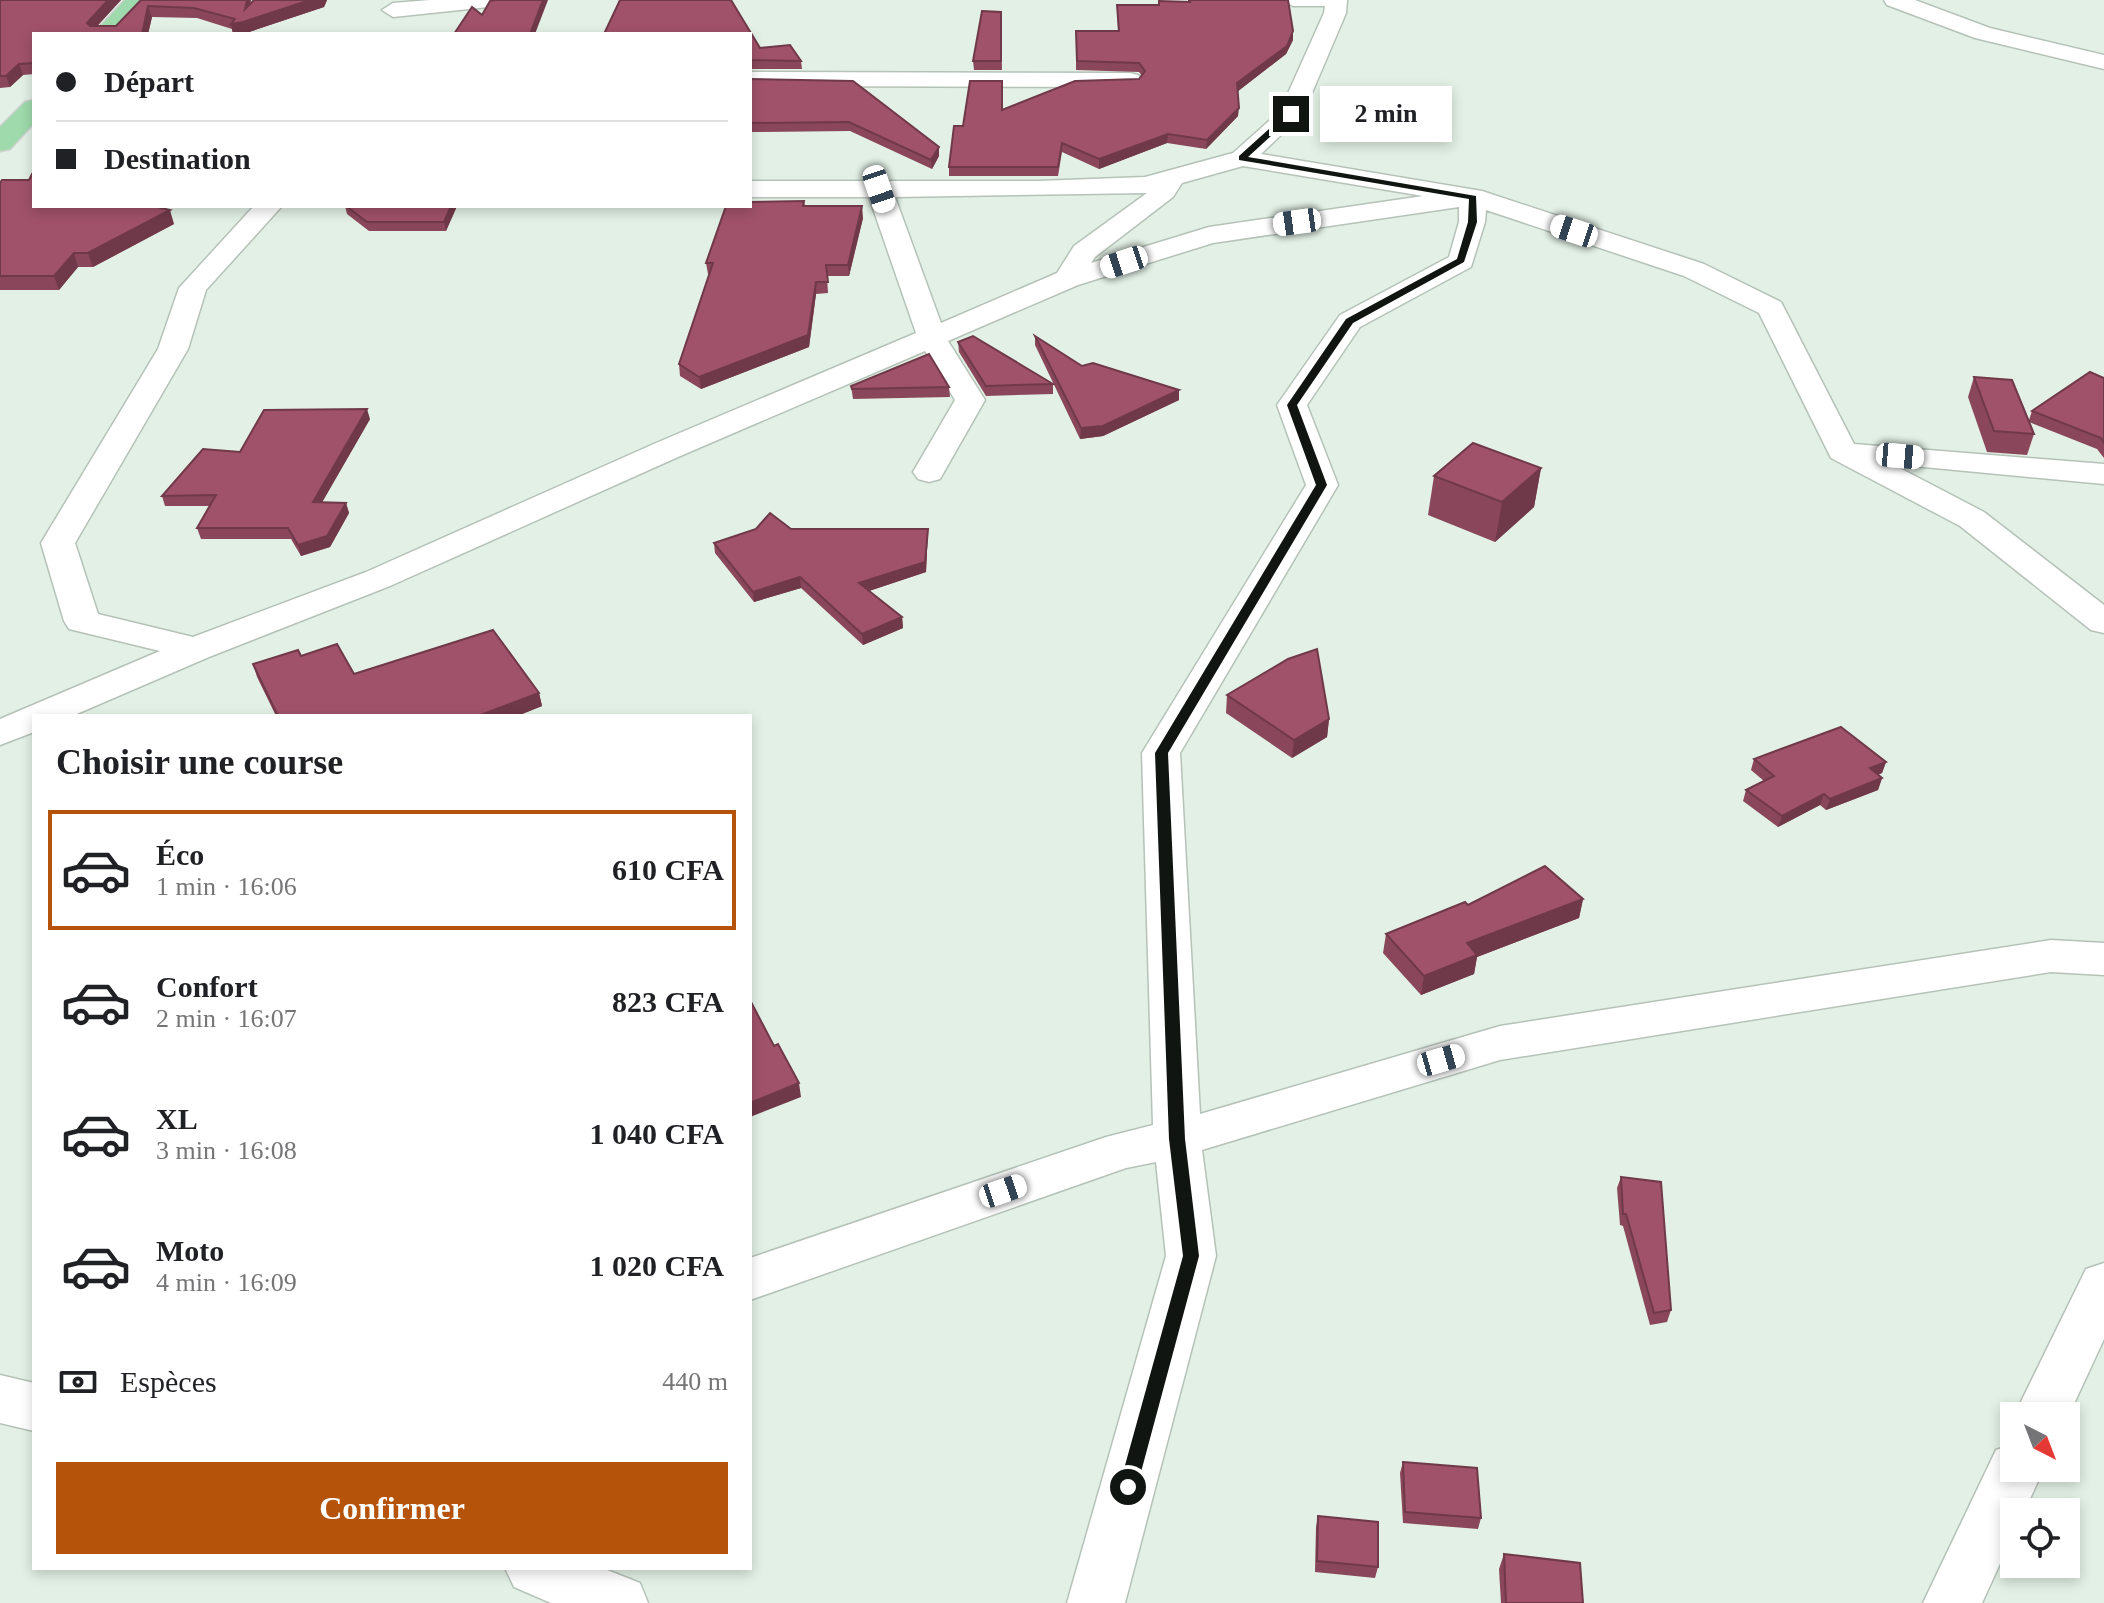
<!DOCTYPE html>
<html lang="fr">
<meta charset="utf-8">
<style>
:root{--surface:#fff;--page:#f2f2f2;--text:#202124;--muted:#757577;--line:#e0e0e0;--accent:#b45309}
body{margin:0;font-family:Georgia,serif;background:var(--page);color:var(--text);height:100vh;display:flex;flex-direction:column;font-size:30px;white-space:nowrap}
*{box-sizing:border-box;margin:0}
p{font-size:26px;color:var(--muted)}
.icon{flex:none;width:44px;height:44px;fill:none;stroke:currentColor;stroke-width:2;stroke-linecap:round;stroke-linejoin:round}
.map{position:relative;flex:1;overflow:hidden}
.sheet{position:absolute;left:32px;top:714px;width:720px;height:856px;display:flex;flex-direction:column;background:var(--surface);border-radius:0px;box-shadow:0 4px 12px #0003}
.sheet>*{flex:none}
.guide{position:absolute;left:32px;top:32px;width:720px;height:176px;border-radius:0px;box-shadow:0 4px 12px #0003;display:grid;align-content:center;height:176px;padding:0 24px;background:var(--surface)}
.needle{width:52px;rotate:138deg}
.tools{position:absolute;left:2000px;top:1402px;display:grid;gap:16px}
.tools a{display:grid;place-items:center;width:80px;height:80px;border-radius:0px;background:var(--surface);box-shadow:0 4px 12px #0003;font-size:40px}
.end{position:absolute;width:36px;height:36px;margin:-18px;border:10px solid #111512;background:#fff;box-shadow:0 0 0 4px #fff}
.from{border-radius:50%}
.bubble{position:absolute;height:56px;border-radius:0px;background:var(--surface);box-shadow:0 4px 12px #0003;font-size:26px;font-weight:700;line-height:56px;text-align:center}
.car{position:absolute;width:24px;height:48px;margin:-24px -12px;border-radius:10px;box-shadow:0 0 6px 2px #0007;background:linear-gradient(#fff 24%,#345 0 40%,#fff 0 76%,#345 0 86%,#fff 0)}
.guide b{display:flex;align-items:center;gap:28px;height:76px;font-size:30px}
.guide b+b{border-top:2px solid var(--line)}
.guide i{width:20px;height:20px;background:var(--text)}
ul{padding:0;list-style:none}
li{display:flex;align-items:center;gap:24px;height:120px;margin:0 16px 12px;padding:0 8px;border:4px solid transparent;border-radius:0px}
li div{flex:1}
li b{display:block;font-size:30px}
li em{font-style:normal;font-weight:700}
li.selected{border-color:var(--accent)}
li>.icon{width:72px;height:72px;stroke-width:1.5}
h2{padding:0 24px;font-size:36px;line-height:96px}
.pay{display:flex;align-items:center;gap:20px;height:88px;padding:0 24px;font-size:30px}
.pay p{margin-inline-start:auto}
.action{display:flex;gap:16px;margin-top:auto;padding:16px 24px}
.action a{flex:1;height:92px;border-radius:0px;background:var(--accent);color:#fff;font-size:32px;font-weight:700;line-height:92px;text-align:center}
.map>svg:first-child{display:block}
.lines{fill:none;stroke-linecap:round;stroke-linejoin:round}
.minor-casing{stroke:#b5c2b8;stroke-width:3}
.trunk-casing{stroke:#cfd0d0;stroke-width:3}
.minor{fill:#fff;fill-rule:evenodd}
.trunk{fill:#9edaac;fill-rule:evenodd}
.wall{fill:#8a475b}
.shaded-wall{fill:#70394a}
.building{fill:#a0526a;stroke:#70394a;stroke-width:2}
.route{fill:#111512}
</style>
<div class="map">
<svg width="2104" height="1603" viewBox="0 0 2104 1603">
<rect width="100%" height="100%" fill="#e2f0e5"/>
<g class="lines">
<g class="minor-casing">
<g id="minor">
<path d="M 430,0 L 509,0 L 498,6 L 393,17 L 382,10 L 393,3 Z"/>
<path d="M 1282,0 L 1347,0 L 1346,13 L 1303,114 L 1261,154 L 1482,191 L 1704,264 L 1781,302 L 1854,444 L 2104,464 L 2104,484 L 1892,464 L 1984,512 L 2104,605 L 2104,633 L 2091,630 L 1960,526 L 1831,458 L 1759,313 L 1684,276 L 1486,210 L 1485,222 L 1471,267 L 1360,327 L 1307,405 L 1338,485 L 1180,753 L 1200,1114 L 1500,1026 L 2051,940 L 2104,943 L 2104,975 L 2051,972 L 1500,1060 L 1202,1150 L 1216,1256 L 1125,1603 L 1067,1603 L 1166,1256 L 1156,1162 L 1126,1168 L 750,1300 L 750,1258 L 1106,1137 L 1153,1125 L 1142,753 L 1306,485 L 1277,405 L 1340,315 L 1449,257 L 1459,222 L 1459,207 L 1213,243 L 1078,285 L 948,341 L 985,400 L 940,479 L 929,482 L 918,479 L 913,472 L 955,400 L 925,351 L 678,457 L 390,586 L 209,657 L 72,716 L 34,716 L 34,732 L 0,745 L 0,719 L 160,651 L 69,629 L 64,621 L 41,543 L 158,349 L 179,288 L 254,206 L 282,206 L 206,290 L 188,349 L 75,543 L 98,614 L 193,637 L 366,572 L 656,443 L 916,333 L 869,197 L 750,197 L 750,181 L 1038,181 L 1145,177 L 1233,153 L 1280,111 L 1324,13 L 1325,6 L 1293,6 ZM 1243,166 L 1423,196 L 1209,227 L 1091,263 L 1095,257 L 1173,197 L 1182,183 ZM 1147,193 L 1074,246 L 1057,273 L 941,323 L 895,197 Z"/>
<path d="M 1884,0 L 1915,0 L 1990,28 L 2104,55 L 2104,69 L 1975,38 L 1887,5 Z"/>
<path d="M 750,72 L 1130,73 L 1138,75 L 1142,80 L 1138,85 L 1130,87 L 750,86 Z"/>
<path d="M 2104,1263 L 2104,1339 L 2066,1421 L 2066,1416 L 2014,1416 L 2086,1269 Z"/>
<path d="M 0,1375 L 34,1383 L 34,1431 L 0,1423 Z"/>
<path d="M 2014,1444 L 2014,1468 L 2044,1468 L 2024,1512 L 2014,1512 L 2014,1533 L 1982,1603 L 1923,1603 L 1996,1450 Z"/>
<path d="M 505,1568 L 602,1568 L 640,1583 L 648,1603 L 551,1603 L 514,1587 Z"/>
</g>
</g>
<g class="trunk-casing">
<g id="trunk">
<path d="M 125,0 L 150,0 L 119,34 L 93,34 Z"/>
<path d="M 34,100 L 34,123 L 10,149 L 0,151 L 0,127 L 25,102 Z"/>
</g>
</g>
<use href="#minor" class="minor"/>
<use href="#trunk" class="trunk"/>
</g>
<g class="wall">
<path d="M 0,0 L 121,0 L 97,26 L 116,26 L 141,0 L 251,4 L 254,0 L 327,0 L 324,7 L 246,33 L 237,34 L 233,34 L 232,29 L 197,18 L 152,17 L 148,34 L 34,34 L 34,74 L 23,75 L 10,87 L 0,88 Z"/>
<path d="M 1188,0 L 1288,0 L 1293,31 L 1293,40 L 1286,54 L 1238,91 L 1238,116 L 1206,149 L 1167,143 L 1099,169 L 1062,152 L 1058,176 L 949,176 L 949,167 L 963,126 L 1002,110 L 1139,79 L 1142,76 L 1139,72 L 1076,70 L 1076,31 L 1118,31 L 1117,5 L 1159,5 L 1188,2 Z"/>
<path d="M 1001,12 L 1002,70 L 974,70 L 973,61 Z"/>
<path d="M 750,34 L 760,48 L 801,61 L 802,69 L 750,69 Z"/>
<path d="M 750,79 L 939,147 L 939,156 L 932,169 L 850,131 L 750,132 Z"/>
<path d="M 0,183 L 174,224 L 93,267 L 78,267 L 59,290 L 0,290 Z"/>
<path d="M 804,201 L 805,206 L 863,218 L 849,276 L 827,276 L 828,293 L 816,294 L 809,347 L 701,389 L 680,376 L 679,364 L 709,274 L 708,274 L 706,263 Z"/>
<path d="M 345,206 L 457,206 L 446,231 L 369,231 L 347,214 Z"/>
<path d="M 1035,336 L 1082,366 L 1179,400 L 1103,436 L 1080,439 L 1035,345 Z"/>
<path d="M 958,342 L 1053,384 L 1053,394 L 986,396 L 959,352 Z"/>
<path d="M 1974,377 L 2029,420 L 2032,411 L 2104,378 L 2104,458 L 2097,449 L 2029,422 L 2034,434 L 2027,455 L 1987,452 L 1968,397 Z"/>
<path d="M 851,386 L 949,387 L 950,397 L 853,399 Z"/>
<path d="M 370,419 L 322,502 L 346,503 L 349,513 L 330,547 L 301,556 L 291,539 L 201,539 L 197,528 L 210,506 L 165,506 L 162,496 L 240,452 Z"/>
<path d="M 1541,468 L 1534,507 L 1495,542 L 1428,515 L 1434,476 Z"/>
<path d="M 791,529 L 928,529 L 926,572 L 869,591 L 902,617 L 903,628 L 863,645 L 801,588 L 754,602 L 715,553 L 714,543 Z"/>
<path d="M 301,656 L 354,674 L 539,693 L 542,706 L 517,716 L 276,716 L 257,677 L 253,664 Z"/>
<path d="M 1227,695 L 1329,719 L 1327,737 L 1292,758 L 1226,713 Z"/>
<path d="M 1754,759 L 1886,762 L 1882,773 L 1878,775 L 1882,778 L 1878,790 L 1826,810 L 1820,805 L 1778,827 L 1743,801 L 1746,790 L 1764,781 L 1751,770 Z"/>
<path d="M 1583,899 L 1579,918 L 1477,957 L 1474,974 L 1421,995 L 1383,953 L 1386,934 L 1468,905 Z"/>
<path d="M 1621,1177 L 1671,1310 L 1667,1322 L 1650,1325 L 1623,1226 L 1620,1225 L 1617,1188 Z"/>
<path d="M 1403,1462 L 1481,1518 L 1478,1529 L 1403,1523 L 1400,1473 Z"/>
<path d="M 1318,1516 L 1378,1567 L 1375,1578 L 1315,1572 L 1316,1527 Z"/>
<path d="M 1504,1554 L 1583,1603 L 1501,1603 L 1499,1569 Z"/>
</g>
<g class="shaded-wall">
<path d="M 108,0 L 121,0 L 90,34 L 87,23 Z"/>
<path d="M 247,0 L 251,0 L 248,20 L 310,0 L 327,0 L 324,7 L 246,33 L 233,34 L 231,24 L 245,9 Z"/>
<path d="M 543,0 L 548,0 L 535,34 L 530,34 Z"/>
<path d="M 148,6 L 152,17 L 148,34 L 142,34 Z"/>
<path d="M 1293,31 L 1293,40 L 1286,54 L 1237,92 L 1237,83 Z"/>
<path d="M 19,64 L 23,75 L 10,87 L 6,76 Z"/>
<path d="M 1239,108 L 1238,116 L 1206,149 L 1207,140 Z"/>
<path d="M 1168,134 L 1167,143 L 1099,169 L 1099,159 Z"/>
<path d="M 939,147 L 939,156 L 932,169 L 931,160 Z"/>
<path d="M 451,206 L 457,206 L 446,231 L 444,222 Z"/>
<path d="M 862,206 L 863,218 L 849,276 L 848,265 Z"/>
<path d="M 170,210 L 174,224 L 93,267 L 88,253 Z"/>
<path d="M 74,253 L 78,267 L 59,290 L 54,276 Z"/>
<path d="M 816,282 L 816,294 L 809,347 L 701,389 L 699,377 Z"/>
<path d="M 1179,390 L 1179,400 L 1103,436 L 1080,439 L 1081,428 Z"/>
<path d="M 367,409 L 370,419 L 316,513 L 313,502 Z"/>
<path d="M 1541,468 L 1534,507 L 1495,542 L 1502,502 Z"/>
<path d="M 346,503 L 349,513 L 330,547 L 301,556 L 298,545 Z"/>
<path d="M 928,529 L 926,572 L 860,594 L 859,583 Z"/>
<path d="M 800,577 L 801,588 L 754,602 L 753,592 Z"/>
<path d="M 902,617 L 903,628 L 863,645 L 862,634 Z"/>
<path d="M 539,693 L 542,706 L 517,716 L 478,716 Z"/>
<path d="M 1329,719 L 1327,737 L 1292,758 L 1294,740 Z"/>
<path d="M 1886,762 L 1882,773 L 1866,779 L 1870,768 Z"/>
<path d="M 1882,778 L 1878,790 L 1826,810 L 1830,799 Z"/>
<path d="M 1824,794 L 1820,805 L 1778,827 L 1782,816 Z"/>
<path d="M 1583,899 L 1579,918 L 1477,957 L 1474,974 L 1421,995 L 1424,976 L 1467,943 Z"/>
<path d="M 799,1083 L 801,1097 L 750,1117 L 750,1103 Z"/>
</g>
<g class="building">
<path d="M 0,0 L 108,0 L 87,23 L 90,26 L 116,26 L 141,0 L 247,0 L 245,9 L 254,0 L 310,0 L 243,22 L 231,24 L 235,19 L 194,8 L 148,6 L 142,34 L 34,34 L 34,63 L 19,64 L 6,76 L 0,76 Z"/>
<path d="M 494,0 L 543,0 L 530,34 L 454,34 L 472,7 L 482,15 L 490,1 Z"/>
<path d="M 620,0 L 731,0 L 760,48 L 790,45 L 801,61 L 750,60 L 750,34 L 604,34 Z"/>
<path d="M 1189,0 L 1288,0 L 1293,31 L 1287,46 L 1237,83 L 1239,108 L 1207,140 L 1168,134 L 1099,159 L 1062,143 L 1058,167 L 949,167 L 954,126 L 963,126 L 970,81 L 1002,81 L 1002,110 L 1075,81 L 1139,79 L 1145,71 L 1139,63 L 1077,61 L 1076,31 L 1119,31 L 1117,5 L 1159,5 L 1159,1 L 1190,2 Z"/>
<path d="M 982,11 L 1001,12 L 1001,61 L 973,61 Z"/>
<path d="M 750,79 L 853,81 L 939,147 L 931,160 L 849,122 L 750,123 Z"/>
<path d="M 32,174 L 34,175 L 34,206 L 153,206 L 170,210 L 88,253 L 74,253 L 54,276 L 0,276 L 0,183 L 2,180 L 29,180 Z"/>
<path d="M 804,201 L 803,206 L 862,206 L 848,265 L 826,265 L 828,282 L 816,282 L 808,335 L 699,377 L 679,364 L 713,263 L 706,263 L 726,206 L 750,206 L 750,202 Z"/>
<path d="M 346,206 L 451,206 L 444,222 L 367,222 Z"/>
<path d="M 973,336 L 1053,384 L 986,386 L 958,342 Z"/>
<path d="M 1035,336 L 1082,366 L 1093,363 L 1179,390 L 1103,426 L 1081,428 Z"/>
<path d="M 929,354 L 949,387 L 852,389 L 851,386 Z"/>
<path d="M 2090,372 L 2104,378 L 2104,443 L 2101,438 L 2032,411 Z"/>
<path d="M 1974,377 L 2012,380 L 2034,434 L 1994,431 Z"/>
<path d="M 367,409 L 313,502 L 346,503 L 327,536 L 298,545 L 288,528 L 197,528 L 216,495 L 162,496 L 203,449 L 240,452 L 264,410 Z"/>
<path d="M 1473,443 L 1541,468 L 1502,502 L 1434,476 Z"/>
<path d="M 770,513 L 791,529 L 928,529 L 925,562 L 859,583 L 902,617 L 862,634 L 800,577 L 753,592 L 714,543 L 756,529 Z"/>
<path d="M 493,630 L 539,693 L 478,716 L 278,716 L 253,664 L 298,650 L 301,656 L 337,644 L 354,674 Z"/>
<path d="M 1317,649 L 1329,719 L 1294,740 L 1227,695 L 1288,659 Z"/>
<path d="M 1841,727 L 1886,762 L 1870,768 L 1882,778 L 1830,799 L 1824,794 L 1782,816 L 1746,790 L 1774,776 L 1754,759 Z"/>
<path d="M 1545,866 L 1583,899 L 1467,943 L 1477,955 L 1424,976 L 1386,934 L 1465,902 L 1468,905 Z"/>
<path d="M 750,1000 L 774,1046 L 778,1044 L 799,1083 L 750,1103 Z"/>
<path d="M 1621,1177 L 1661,1182 L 1671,1310 L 1654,1313 L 1626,1214 L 1623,1214 Z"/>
<path d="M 1403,1462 L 1477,1468 L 1481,1518 L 1405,1512 Z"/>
<path d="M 1318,1516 L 1378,1522 L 1378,1567 L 1317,1561 Z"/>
<path d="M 1504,1554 L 1580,1563 L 1583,1603 L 1506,1603 Z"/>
</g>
<path class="route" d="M 1288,112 L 1295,114 L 1248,157 L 1476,196 L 1477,222 L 1464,262 L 1353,323 L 1297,405 L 1327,485 L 1168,753 L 1185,1139 L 1199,1256 L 1137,1487 L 1134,1493 L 1128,1496 L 1121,1493 L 1119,1487 L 1183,1256 L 1169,1139 L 1155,753 L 1316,485 L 1287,405 L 1346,319 L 1457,259 L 1468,222 L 1469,199 L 1239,160 L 1239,156 Z"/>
</svg>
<div class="tools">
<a><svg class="needle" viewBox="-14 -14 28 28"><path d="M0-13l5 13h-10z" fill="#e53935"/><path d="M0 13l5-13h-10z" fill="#757577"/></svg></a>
<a><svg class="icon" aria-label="locate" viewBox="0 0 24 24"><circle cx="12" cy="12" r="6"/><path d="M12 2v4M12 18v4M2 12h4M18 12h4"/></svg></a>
</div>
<i class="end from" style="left:1128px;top:1487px"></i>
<i class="end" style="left:1291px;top:114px"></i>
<div class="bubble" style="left:1320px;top:86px;width:132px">2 min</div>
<i class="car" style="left:879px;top:189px;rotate:161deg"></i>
<i class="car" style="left:1297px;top:222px;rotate:262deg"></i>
<i class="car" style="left:1574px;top:231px;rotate:288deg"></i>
<i class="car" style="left:1124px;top:262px;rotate:252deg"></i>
<i class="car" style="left:1900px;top:456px;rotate:95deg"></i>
<i class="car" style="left:1441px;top:1060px;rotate:74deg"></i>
<i class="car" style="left:1003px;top:1191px;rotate:71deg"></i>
<div class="guide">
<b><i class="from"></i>Départ</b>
<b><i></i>Destination</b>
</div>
<section class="sheet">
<h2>Choisir une course</h2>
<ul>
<li class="selected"><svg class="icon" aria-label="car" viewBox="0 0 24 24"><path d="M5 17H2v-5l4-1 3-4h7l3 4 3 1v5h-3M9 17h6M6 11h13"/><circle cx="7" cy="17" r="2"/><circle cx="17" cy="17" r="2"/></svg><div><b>Éco</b><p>1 min · 16:06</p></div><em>610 CFA</em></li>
<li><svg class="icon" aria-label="car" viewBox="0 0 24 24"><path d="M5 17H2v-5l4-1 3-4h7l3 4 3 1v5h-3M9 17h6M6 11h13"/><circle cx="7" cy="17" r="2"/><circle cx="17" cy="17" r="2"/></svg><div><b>Confort</b><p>2 min · 16:07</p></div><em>823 CFA</em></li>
<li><svg class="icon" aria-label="car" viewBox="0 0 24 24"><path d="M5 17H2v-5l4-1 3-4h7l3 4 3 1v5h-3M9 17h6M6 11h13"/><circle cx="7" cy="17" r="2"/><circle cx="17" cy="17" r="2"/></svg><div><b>XL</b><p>3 min · 16:08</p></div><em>1 040 CFA</em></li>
<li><svg class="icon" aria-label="car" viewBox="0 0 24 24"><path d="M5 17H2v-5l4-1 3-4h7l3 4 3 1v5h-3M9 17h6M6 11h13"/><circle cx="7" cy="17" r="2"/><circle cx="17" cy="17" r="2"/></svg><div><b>Moto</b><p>4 min · 16:09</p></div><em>1 020 CFA</em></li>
</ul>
<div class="pay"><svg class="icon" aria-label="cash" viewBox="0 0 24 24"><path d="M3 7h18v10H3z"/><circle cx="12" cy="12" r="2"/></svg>Espèces<p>440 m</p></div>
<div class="action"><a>Confirmer</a></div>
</section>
</div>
